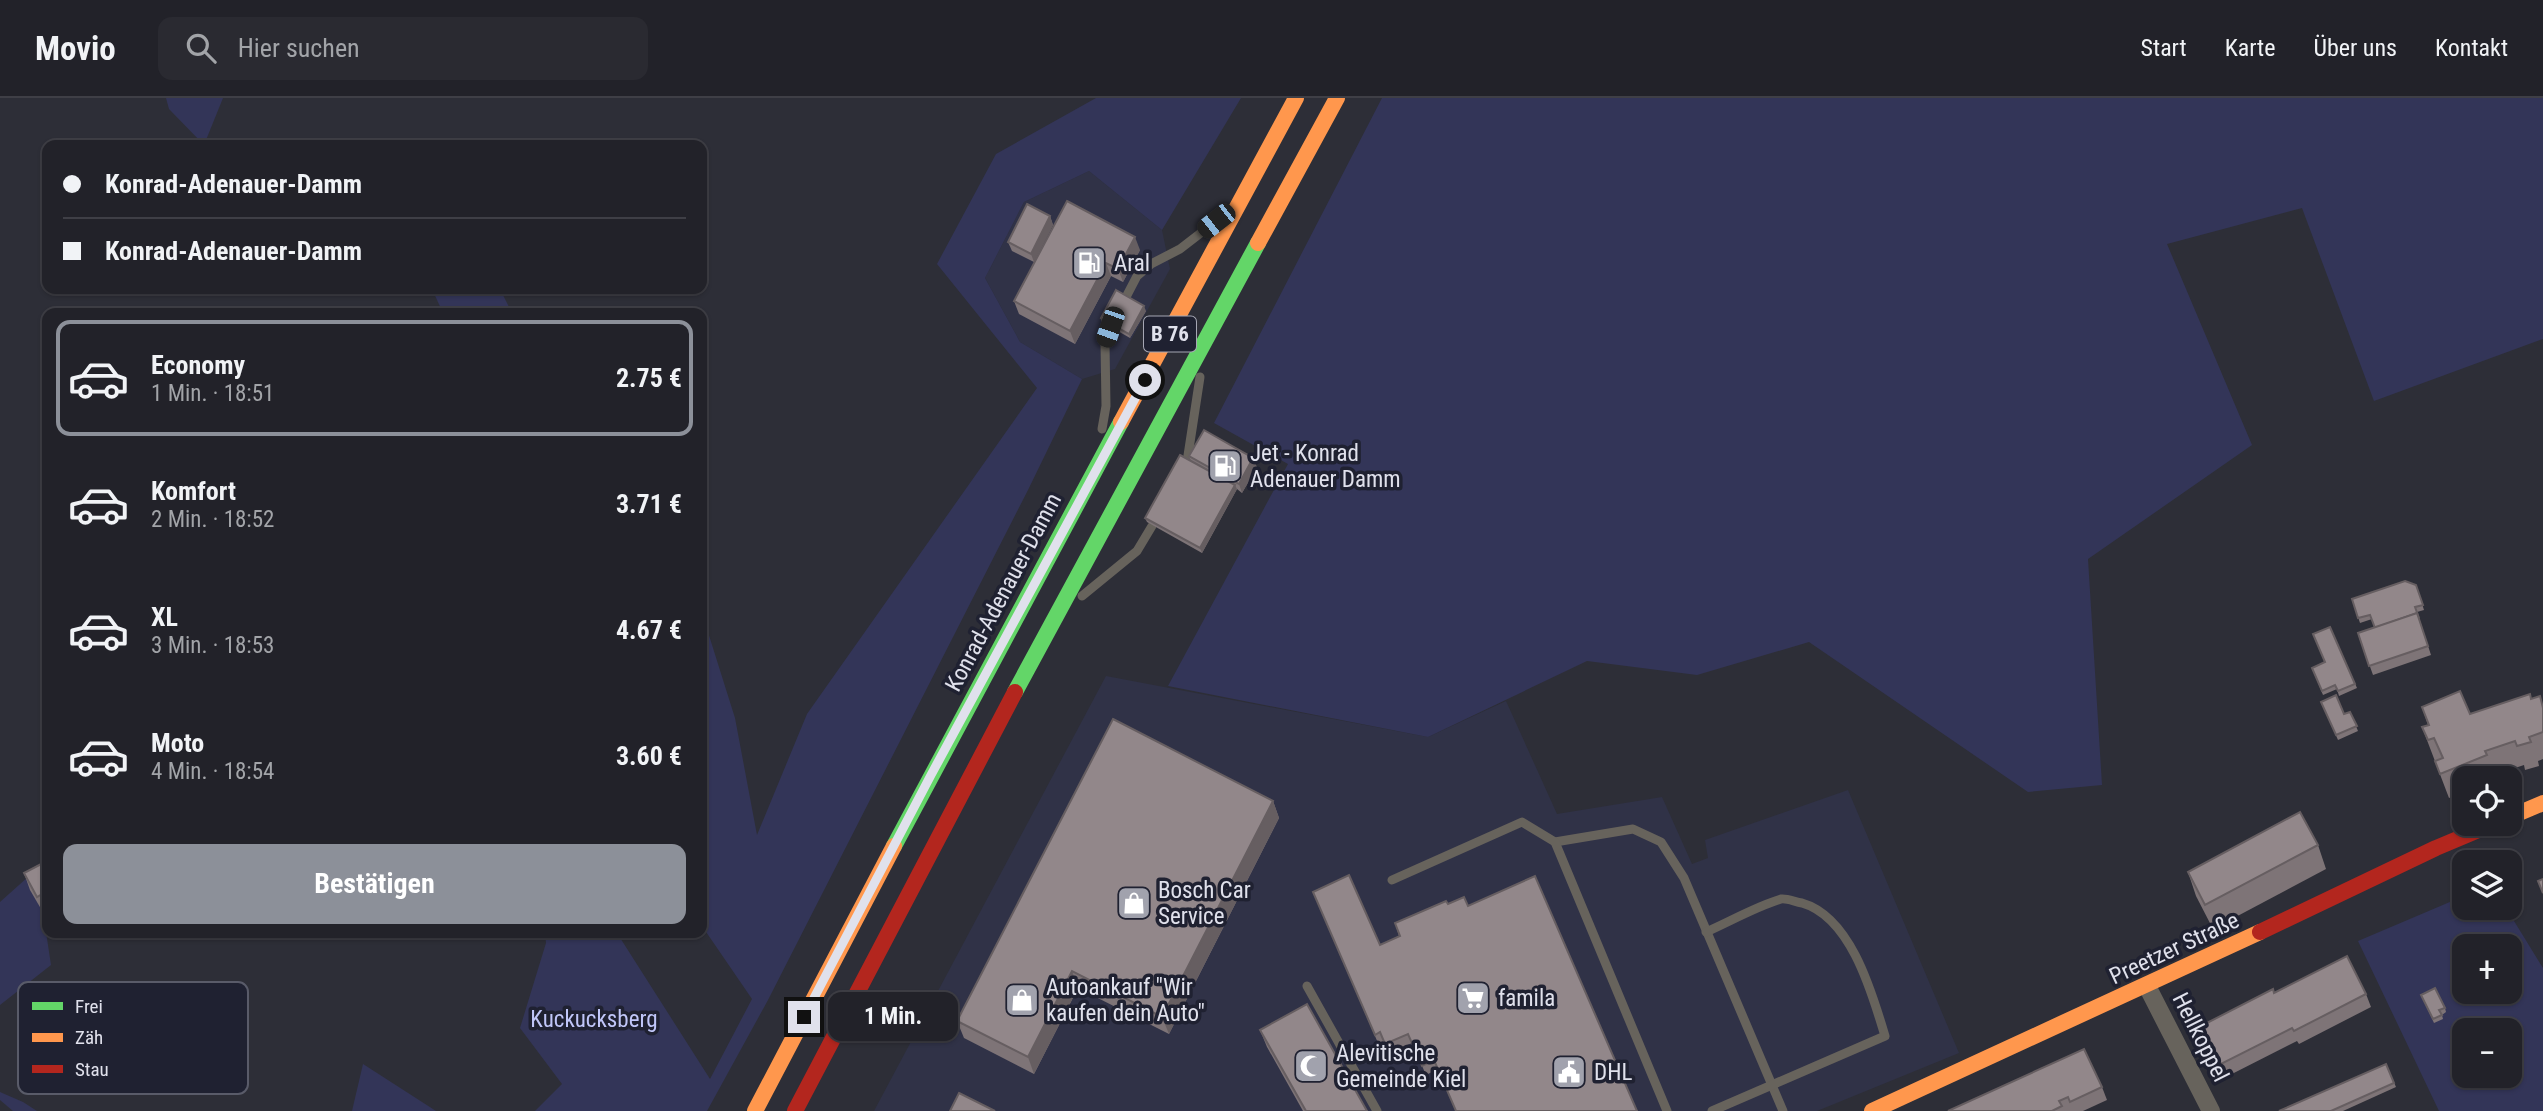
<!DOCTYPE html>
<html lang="de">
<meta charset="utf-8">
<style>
:root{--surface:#222229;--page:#2a2a31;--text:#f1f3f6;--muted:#a2a4a8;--line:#3f3f46;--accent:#8c9099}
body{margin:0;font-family:"Roboto Condensed",sans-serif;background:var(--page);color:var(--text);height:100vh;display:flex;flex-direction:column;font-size:26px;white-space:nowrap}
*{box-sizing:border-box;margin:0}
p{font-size:23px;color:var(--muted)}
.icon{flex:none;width:38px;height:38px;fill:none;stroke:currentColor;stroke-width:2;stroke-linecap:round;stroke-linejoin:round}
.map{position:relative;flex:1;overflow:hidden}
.panel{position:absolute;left:42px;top:210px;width:665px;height:630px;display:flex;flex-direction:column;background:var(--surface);border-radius:14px;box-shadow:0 2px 5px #0004,0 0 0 2px var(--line)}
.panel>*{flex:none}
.banner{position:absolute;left:42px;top:42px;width:665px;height:154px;border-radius:14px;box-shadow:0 2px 5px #0004,0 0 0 2px var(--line);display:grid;align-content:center;height:154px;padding:0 21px;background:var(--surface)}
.tools{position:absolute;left:2452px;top:668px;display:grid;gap:14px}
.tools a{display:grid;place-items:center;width:70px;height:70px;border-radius:14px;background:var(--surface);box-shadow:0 2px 5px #0004,0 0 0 2px var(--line);font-size:35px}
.end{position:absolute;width:32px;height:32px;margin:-16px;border:9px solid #e0e1ec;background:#111;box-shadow:0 0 0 4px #111}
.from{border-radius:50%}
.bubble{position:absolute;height:49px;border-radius:14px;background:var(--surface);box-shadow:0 2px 5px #0004,0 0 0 2px var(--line);font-size:23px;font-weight:700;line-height:49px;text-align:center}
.car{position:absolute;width:21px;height:42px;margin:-21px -10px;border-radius:9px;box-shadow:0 0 5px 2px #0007;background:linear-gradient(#222 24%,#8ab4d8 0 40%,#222 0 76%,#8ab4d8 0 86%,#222 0)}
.banner b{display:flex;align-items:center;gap:24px;height:66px;font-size:26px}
.banner b+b{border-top:2px solid var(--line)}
.banner i{width:18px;height:18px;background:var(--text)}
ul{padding:12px 0 0;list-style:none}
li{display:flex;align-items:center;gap:21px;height:116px;margin:0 14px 10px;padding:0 7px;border:4px solid transparent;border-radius:14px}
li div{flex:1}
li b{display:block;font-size:26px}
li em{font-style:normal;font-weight:700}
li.active{border-color:var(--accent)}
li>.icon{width:63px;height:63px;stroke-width:1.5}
.action{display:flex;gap:14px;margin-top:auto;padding:14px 21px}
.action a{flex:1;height:80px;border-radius:14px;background:var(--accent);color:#fff;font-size:28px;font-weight:700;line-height:80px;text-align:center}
header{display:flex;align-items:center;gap:42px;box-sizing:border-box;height:98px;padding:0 35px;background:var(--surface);border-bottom:2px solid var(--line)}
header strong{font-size:33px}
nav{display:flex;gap:38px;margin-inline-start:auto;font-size:24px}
.search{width:490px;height:63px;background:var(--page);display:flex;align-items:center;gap:18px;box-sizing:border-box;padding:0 24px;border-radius:14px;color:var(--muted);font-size:26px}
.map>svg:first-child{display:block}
.built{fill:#303247}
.green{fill:#333558;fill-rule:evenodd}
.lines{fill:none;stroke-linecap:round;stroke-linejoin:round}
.lane{stroke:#67635c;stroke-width:9}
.street{stroke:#67635c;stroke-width:18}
.fast{stroke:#63d668;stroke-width:16}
.slow{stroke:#ff974d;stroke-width:16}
.jam{stroke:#b3261e;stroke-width:16}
.wall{fill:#7e7477}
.shaded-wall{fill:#665e61}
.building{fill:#92878a;stroke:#665e61;stroke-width:2}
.route{stroke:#e0e1ec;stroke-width:9}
.labels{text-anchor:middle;stroke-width:7;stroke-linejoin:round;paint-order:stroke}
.shield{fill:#1f2131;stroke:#a6a7b4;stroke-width:2}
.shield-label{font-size:21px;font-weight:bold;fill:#e0e1ec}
.poi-label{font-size:23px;fill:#e0e1ec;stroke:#1f2131;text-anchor:start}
.street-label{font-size:23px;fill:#e0e1ec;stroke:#1f2131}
.park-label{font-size:23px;fill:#c0c6f8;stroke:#1f2131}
.key{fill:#1f2131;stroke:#595b69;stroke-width:2}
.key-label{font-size:19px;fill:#e0e1ec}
</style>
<header>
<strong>Movio</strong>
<div class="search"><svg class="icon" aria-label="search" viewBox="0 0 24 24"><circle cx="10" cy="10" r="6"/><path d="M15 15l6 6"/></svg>Hier suchen</div>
<nav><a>Start</a><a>Karte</a><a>Über uns</a><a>Kontakt</a></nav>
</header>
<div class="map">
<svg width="2543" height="1013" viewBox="0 0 2543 1013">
<rect width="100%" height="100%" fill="#2d2e37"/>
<g class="built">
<path d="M 1089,73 L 1162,132 L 1170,171 L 1115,271 L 1082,281 L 1020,244 L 985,180 L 1024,104 Z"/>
<path d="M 1106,578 L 1428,639 L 1506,603 L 1557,716 L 1662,699 L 1692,766 L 1708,760 L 1705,742 L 1848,692 L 1959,955 L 1817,1013 L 874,1013 Z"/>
</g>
<g class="green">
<path d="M 166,0 L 223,0 L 204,47 L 169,11 Z"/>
<path d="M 1096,0 L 1241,0 L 1162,132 L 1089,73 L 1024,104 L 985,180 L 1020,244 L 1082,281 L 1028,392 L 768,902 L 707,1013 L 535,1013 L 562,986 L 520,930 L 546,845 L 545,835 L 617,835 L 710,981 L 752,901 L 702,828 L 702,525 L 707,531 L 735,620 L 757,737 L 807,616 L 1037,290 L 937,166 L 996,56 Z"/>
<path d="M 1382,0 L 2543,0 L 2543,241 L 2374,303 L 2302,110 L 2167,146 L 2252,347 L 2088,461 L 2102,687 L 2028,694 L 1809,544 L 1697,577 L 1587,563 L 1428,639 L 1168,588 L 1288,366 L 1214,325 Z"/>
<path d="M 432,191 L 500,191 L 512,215 L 443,215 Z"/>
<path d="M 47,762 L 47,781 L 40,794 L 51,867 L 0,907 L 0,804 Z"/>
<path d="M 2464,798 L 2464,810 L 2506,810 L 2543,870 L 2543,1013 L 2439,1013 L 2358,843 ZM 2464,849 L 2510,849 L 2510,894 L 2464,894 ZM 2464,933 L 2510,933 L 2510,978 L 2464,978 Z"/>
<path d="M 363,966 L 436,1013 L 352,1013 Z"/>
<path d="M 0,994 L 23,1004 L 37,1013 L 13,1013 L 0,1002 Z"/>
</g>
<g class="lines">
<g class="lane">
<path d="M 1125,201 L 1137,178 L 1151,166 L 1180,151 L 1215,124"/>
<path d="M 1102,331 L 1106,308 L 1105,246 L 1110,229"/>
<path d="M 1187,364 L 1200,279"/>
<path d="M 1082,498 L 1137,453 L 1152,428"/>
<path d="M 1555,744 L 1633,731 L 1661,744 L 1684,780 L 1783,1013"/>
<path d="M 1392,782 L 1522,724 L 1555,744 L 1667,1013"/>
<path d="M 1706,834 C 1729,824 1757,808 1781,801 C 1787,800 1795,804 1802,805 C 1851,819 1872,895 1885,938 L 1712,1013"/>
<path d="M 1307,888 L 1377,1013"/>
</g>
<path class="street" d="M 2147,888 L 2211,1013"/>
<g class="fast">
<path d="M 1015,594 L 1258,145"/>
<path d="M 894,748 L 1121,324"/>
</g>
<g class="slow">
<path d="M 1258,145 L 1337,0"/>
<path d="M 1121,324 L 1296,0"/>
<path d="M 2510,719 L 2543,705"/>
<path d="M 755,1013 L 894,748"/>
<path d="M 1872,1013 L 2260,834"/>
</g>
<g class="jam">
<path d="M 2260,834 L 2436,750 L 2493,726"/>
<path d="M 795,1013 L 1015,594"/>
</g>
</g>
<g class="wall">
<path d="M 1050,118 L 1053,127 L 1034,164 L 1012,153 L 1008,144 Z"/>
<path d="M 1140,152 L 1123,184 L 1111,178 L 1075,246 L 1019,216 L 1014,203 Z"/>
<path d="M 1146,213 L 1130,240 L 1102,224 L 1101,220 Z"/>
<path d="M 1189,358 L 1257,369 L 1242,395 L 1237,391 L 1202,455 L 1147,424 L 1145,420 L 1191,363 Z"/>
<path d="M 2416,487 L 2424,512 L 2417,514 L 2431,557 L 2373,577 L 2358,535 L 2375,530 L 2372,521 L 2360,525 L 2352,501 Z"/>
<path d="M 2330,529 L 2357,590 L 2339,598 L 2337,591 L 2323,597 L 2312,570 L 2325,564 Z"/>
<path d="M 2530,596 L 2531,600 L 2543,607 L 2543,661 L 2538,663 L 2539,668 L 2525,672 L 2524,667 L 2494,677 L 2496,681 L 2464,681 L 2464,694 L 2449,700 L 2422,629 L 2428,627 L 2422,609 L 2470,616 Z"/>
<path d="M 2321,604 L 2344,616 L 2350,614 L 2358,633 L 2338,642 Z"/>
<path d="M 1273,703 L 1279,720 L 1169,936 L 1078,890 L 1034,976 L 964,940 L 957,923 Z"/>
<path d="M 2318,747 L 2326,771 L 2213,831 L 2196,798 L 2188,774 Z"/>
<path d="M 47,763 L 47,814 L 44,816 L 30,792 L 24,775 Z"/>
<path d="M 1313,794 L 1380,847 L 1399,838 L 1395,825 L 1448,806 L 1468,808 L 1637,1013 L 1456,1013 L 1438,971 L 1426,977 L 1412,945 L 1389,955 L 1384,943 L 1378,945 Z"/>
<path d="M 2274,895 L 2366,896 L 2371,909 L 2299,946 L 2297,943 L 2226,979 L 2206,941 L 2201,928 Z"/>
<path d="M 2423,901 L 2445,910 L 2446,914 L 2442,917 L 2443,921 L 2434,925 Z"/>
<path d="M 1260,932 L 1367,1013 L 1303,1013 L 1267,949 Z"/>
<path d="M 2386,966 L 2396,989 L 2343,1013 L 2279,1013 Z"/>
<path d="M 2102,989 L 2107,1002 L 2083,1013 L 1948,1013 Z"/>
</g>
<g class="shaded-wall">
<path d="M 1050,118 L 1053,127 L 1034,164 L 1031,156 Z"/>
<path d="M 1135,139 L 1140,152 L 1123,184 L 1118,171 Z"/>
<path d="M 1106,165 L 1111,178 L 1075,246 L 1070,233 Z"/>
<path d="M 1144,208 L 1146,213 L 1130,240 L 1129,236 Z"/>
<path d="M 1253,360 L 1257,369 L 1242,395 L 1239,386 Z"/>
<path d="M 1235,387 L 1237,391 L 1202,455 L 1200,450 Z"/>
<path d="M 1273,703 L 1279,720 L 1169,936 L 1162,919 Z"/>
<path d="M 1072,873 L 1078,890 L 1034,976 L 1028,959 Z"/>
</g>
<g class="building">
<path d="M 1067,103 L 1135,139 L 1118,171 L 1106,165 L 1070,233 L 1014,203 Z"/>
<path d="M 1027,106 L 1050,118 L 1031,156 L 1008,144 Z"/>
<path d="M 1116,192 L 1144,208 L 1129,236 L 1101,220 Z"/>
<path d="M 1204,332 L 1253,360 L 1239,386 L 1189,358 Z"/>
<path d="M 1180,357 L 1235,387 L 1200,450 L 1145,420 Z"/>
<path d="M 2405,483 L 2416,487 L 2423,507 L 2415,509 L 2419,520 L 2417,515 L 2375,530 L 2370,517 L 2358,520 L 2352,501 Z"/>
<path d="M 2417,515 L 2428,548 L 2369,568 L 2358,535 Z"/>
<path d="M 2330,529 L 2355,586 L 2338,593 L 2335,587 L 2322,593 L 2312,570 L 2325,564 L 2313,536 Z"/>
<path d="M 2460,593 L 2470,616 L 2530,596 L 2531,601 L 2540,598 L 2543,610 L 2543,634 L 2529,639 L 2531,644 L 2517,648 L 2515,643 L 2485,653 L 2487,657 L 2440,676 L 2435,663 L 2443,660 L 2434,640 L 2428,642 L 2422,629 L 2429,627 L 2422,609 Z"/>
<path d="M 2336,597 L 2344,616 L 2350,614 L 2357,628 L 2336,637 L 2321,604 Z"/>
<path d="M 1113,621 L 1273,703 L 1162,919 L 1072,873 L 1028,959 L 957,923 Z"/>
<path d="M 2300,714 L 2318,747 L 2205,807 L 2188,774 Z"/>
<path d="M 47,763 L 47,793 L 37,799 L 24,775 Z"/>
<path d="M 1349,777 L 1380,847 L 1400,838 L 1395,825 L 1446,803 L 1448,806 L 1464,799 L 1468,808 L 1535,778 L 1637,1013 L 1456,1013 L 1434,962 L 1422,968 L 1408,936 L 1385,946 L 1380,934 L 1375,937 L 1313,794 Z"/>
<path d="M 2543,781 L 2543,795 L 2538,783 Z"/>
<path d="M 2347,858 L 2366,896 L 2294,933 L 2292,930 L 2221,966 L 2201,928 L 2273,891 L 2274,895 Z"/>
<path d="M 2435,890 L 2445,910 L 2439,912 L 2442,917 L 2433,921 L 2421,897 Z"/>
<path d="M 1307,906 L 1367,1013 L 1306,1013 L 1260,932 Z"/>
<path d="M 2084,951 L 2102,989 L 2070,1004 L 2068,999 L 2059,1003 L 2062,1008 L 2052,1013 L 1948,1013 Z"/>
<path d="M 2386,966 L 2394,985 L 2331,1013 L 2279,1013 Z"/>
<path d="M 959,995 L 995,1013 L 950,1013 Z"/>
</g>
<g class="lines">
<path class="route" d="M 804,919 L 931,677 L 1145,282"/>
</g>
<defs>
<g id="fuel-square" transform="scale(1.75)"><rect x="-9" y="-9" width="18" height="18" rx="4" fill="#a1a2ad" stroke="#1f2131"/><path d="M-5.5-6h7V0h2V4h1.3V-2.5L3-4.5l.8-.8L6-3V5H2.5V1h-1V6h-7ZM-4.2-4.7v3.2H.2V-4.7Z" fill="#fff"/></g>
<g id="shop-square" transform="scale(1.75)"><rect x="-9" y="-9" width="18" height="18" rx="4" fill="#a1a2ad" stroke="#1f2131"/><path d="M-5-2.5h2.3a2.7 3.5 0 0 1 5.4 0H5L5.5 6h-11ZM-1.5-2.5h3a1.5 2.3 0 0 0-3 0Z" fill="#fff"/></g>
<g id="supermarket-square" transform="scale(1.75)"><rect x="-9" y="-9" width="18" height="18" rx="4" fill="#a1a2ad" stroke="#1f2131"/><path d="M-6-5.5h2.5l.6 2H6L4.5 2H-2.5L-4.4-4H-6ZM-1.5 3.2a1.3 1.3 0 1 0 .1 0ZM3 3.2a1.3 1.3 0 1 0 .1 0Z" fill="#fff"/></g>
<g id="mosque-square" transform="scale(1.75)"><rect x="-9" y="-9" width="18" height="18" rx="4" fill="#a1a2ad" stroke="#1f2131"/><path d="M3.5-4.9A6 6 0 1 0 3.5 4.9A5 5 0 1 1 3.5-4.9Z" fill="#fff"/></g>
<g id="civic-square" transform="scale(1.75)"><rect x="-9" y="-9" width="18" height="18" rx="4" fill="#a1a2ad" stroke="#1f2131"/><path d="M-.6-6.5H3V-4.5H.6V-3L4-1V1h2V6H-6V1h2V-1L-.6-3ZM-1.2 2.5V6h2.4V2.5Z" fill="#fff"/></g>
</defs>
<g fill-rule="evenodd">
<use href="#fuel-square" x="1089" y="165"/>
<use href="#fuel-square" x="1225" y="368"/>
<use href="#shop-square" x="1134" y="805"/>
<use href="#supermarket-square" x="1473" y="900"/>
<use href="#shop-square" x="1022" y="902"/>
<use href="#mosque-square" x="1311" y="968"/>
<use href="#civic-square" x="1569" y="974"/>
</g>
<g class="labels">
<rect class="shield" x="1144" y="218.5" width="52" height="35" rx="5"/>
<g class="shield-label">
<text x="1170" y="243">B 76</text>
</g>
<g class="poi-label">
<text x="1114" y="173">Aral</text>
<text x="1250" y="363">Jet - Konrad<tspan x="1250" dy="26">Adenauer Damm</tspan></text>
<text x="1158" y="800">Bosch Car<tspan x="1158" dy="26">Service</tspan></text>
<text x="1046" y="897">Autoankauf "Wir<tspan x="1046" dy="26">kaufen dein Auto"</tspan></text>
<text x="1498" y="908">famila</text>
<text x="1336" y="963">Alevitische<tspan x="1336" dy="26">Gemeinde Kiel</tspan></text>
<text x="1594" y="982">DHL</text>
</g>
<g class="street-label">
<text transform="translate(1003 494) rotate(-62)" y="8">Konrad-Adenauer-Damm</text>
<text transform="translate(2174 850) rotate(-25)" y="8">Preetzer Straße</text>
<text transform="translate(2201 939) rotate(63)" y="8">Hellkoppel</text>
</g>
<g class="park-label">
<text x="594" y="929">Kuckucksberg</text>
</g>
</g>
<rect x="18" y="884" width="230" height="112" rx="10" class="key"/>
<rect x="32" y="904" width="31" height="8" fill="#63d668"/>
<rect x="32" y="935" width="31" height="9" fill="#ff974d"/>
<rect x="32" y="967" width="31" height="8" fill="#b3261e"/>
<g class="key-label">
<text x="75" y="915">Frei</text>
<text x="75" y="946">Zäh</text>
<text x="75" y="978">Stau</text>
</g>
</svg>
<div class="tools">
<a><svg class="icon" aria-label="locate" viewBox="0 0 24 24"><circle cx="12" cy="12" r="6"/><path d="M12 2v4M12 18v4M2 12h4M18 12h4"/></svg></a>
<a><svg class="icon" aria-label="layers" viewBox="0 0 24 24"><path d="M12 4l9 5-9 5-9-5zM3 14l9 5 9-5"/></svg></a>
<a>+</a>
<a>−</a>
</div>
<i class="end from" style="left:1145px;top:282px"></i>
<i class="end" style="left:804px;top:919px"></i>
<div class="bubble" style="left:828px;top:894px;width:130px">1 Min.</div>
<i class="car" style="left:1216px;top:123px;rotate:232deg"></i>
<i class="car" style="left:1110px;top:229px;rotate:199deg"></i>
<div class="banner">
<b><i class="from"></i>Konrad-Adenauer-Damm</b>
<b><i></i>Konrad-Adenauer-Damm</b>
</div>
<section class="panel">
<ul>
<li class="active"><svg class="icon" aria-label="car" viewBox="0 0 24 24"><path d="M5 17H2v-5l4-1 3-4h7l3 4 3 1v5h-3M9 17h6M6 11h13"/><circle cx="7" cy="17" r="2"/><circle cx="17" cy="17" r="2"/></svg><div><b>Economy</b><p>1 Min. · 18:51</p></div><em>2.75 €</em></li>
<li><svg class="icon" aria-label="car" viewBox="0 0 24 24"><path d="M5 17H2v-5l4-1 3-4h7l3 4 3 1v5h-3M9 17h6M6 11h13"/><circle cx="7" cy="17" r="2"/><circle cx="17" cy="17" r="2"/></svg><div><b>Komfort</b><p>2 Min. · 18:52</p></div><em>3.71 €</em></li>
<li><svg class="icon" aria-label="car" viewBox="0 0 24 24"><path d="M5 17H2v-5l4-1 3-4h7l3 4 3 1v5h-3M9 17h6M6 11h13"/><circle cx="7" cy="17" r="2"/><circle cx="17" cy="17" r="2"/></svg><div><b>XL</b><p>3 Min. · 18:53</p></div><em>4.67 €</em></li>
<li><svg class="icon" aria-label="car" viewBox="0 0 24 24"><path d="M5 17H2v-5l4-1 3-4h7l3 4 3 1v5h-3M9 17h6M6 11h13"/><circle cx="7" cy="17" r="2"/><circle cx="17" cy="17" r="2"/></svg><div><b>Moto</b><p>4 Min. · 18:54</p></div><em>3.60 €</em></li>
</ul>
<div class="action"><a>Bestätigen</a></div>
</section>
</div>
